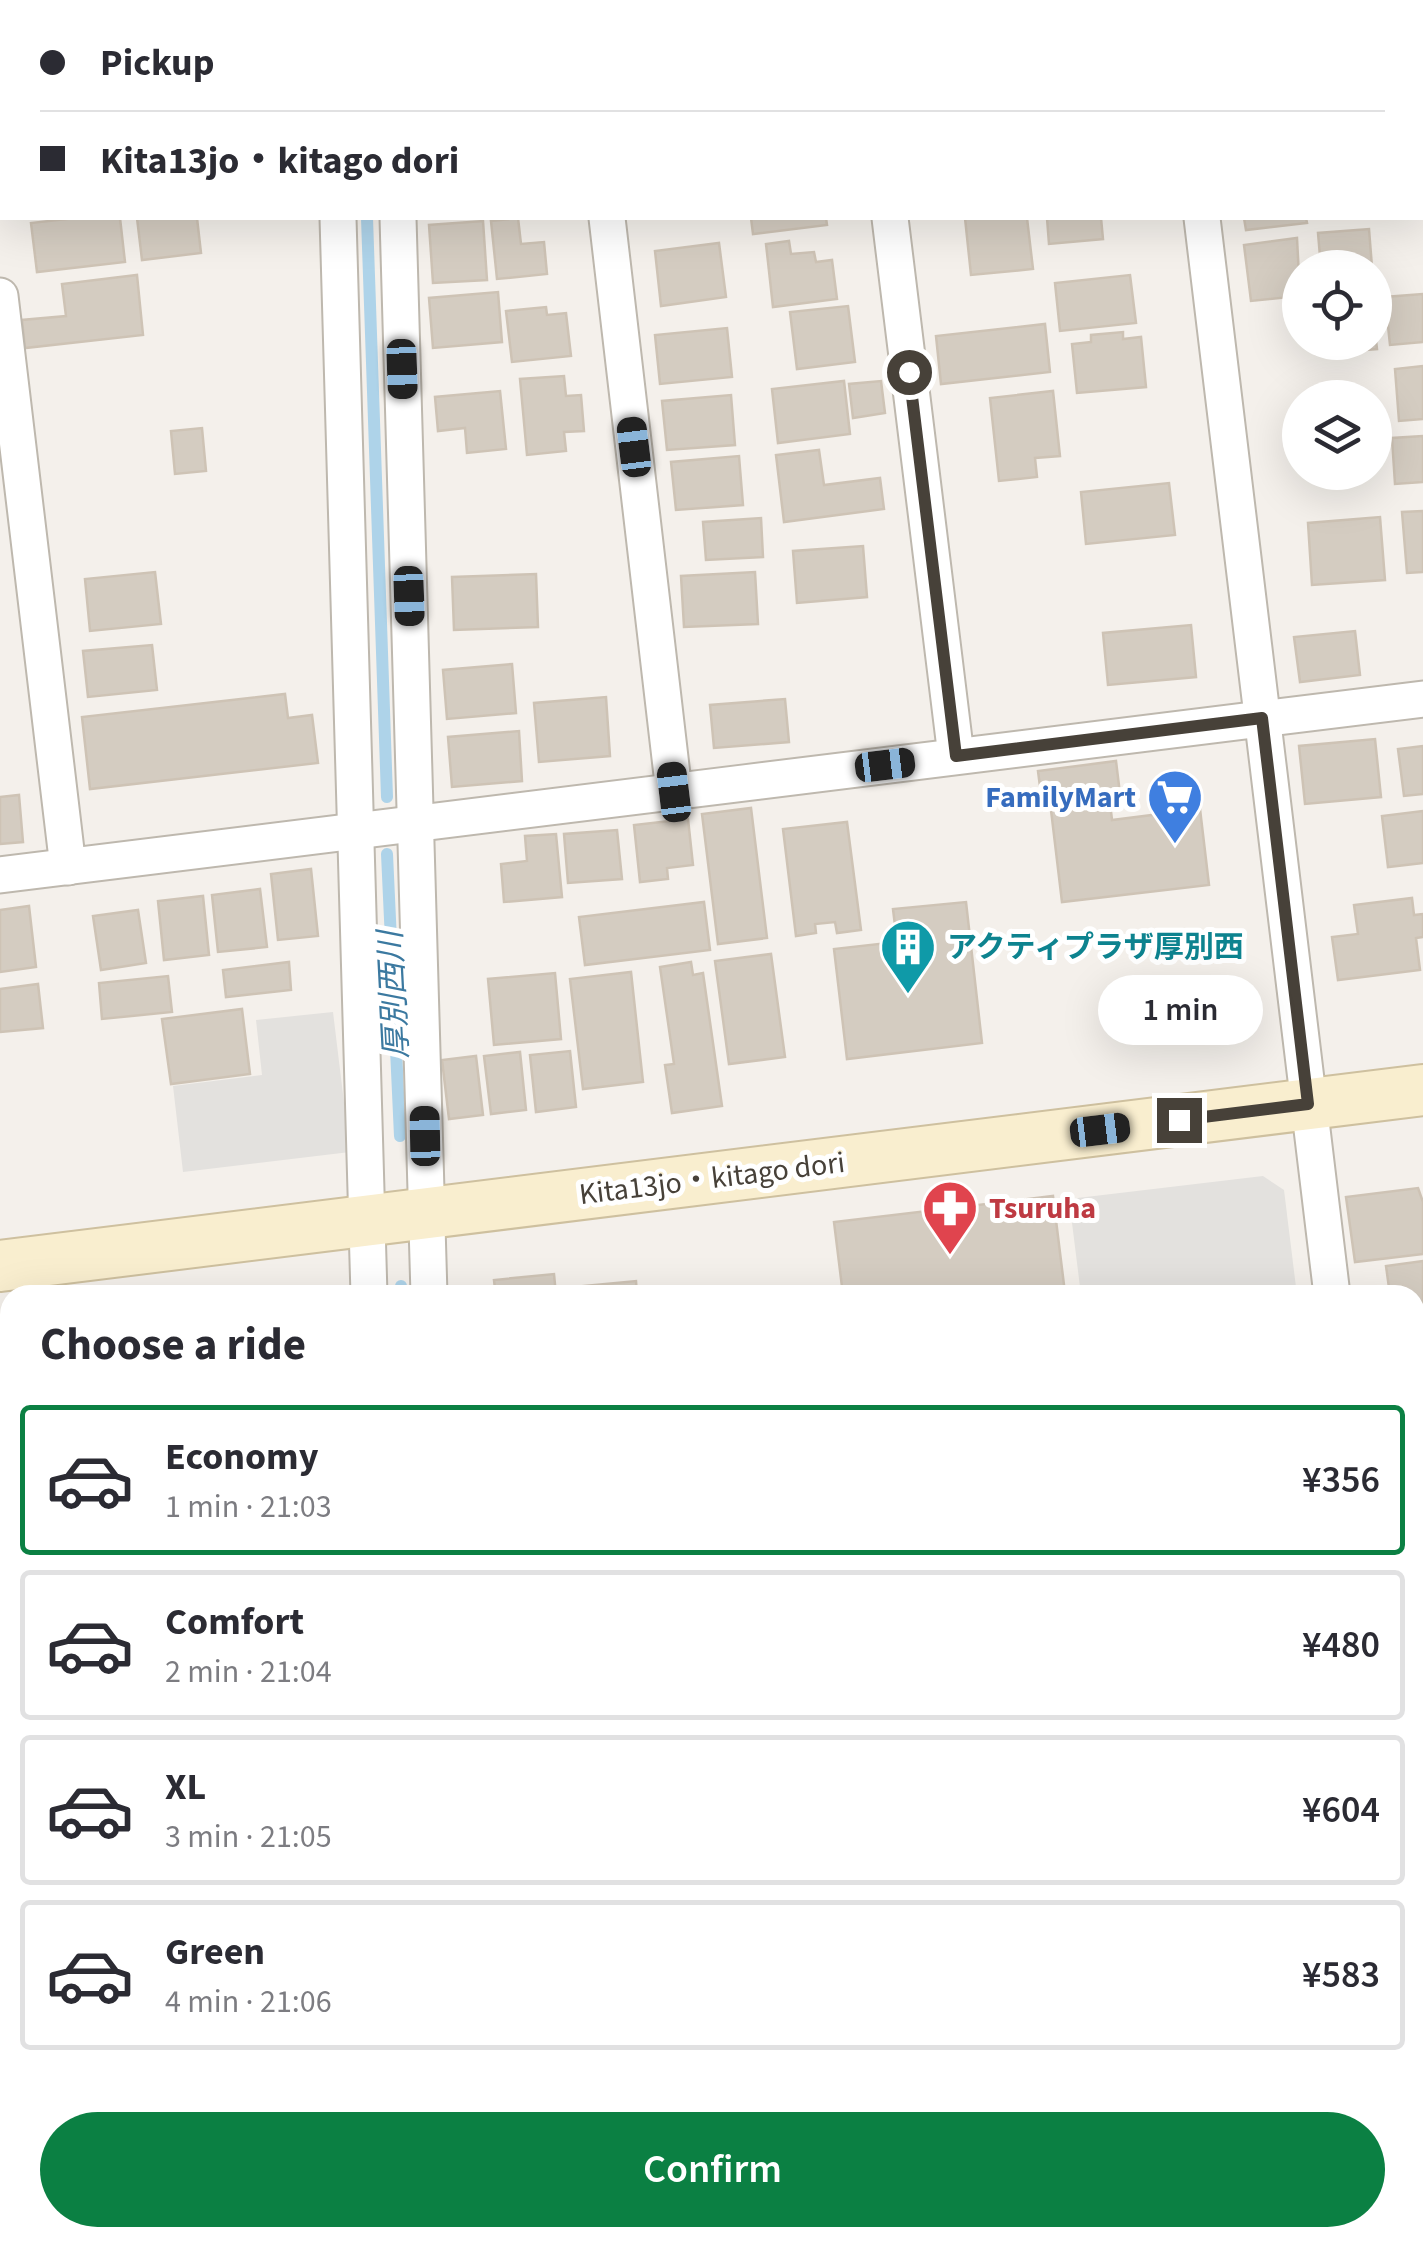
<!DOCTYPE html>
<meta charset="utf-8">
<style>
:root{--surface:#fff;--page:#f7f7f7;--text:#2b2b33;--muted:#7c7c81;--line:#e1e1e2;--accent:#0b8043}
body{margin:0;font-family:"Source Sans 3","Noto Sans JP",sans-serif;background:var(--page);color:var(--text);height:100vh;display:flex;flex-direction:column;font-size:38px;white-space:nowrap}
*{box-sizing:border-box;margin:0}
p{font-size:32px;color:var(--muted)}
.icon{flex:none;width:55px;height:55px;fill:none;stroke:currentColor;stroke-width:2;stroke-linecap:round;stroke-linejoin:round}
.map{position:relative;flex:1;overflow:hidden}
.panel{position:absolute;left:0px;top:1285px;width:1425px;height:962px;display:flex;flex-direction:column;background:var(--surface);border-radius:30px 30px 0 0;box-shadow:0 10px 40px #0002}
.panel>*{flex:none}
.banner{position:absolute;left:0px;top:0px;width:1425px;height:220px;box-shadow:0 10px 40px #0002;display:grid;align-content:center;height:220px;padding:0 40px;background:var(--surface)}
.buttons{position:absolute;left:1282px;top:250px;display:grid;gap:20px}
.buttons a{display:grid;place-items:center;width:110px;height:110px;border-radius:50%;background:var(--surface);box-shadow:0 10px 40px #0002;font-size:50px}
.end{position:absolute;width:45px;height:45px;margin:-22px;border:12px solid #474139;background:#fff;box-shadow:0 0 0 5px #fff}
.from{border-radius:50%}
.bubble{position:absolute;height:70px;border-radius:35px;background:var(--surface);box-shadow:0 10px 40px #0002;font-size:32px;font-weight:600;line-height:70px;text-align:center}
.car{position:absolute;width:30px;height:60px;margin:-30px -15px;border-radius:12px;box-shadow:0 0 8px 2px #0007;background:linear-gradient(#222 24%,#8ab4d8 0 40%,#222 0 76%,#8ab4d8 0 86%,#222 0)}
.banner b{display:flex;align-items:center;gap:35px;height:95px;font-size:38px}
.banner b+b{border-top:2px solid var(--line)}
.banner i{width:25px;height:25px;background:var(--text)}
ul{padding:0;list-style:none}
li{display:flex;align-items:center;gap:30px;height:150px;margin:0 20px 15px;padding:0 20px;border:5px solid var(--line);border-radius:10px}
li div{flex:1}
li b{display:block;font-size:38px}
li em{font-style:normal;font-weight:600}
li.current{border-color:var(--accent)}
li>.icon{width:90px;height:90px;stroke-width:1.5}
h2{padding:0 40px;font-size:45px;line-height:120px}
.action{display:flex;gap:20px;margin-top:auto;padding:20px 40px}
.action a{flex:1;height:115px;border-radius:60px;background:var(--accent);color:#fff;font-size:40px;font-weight:600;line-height:115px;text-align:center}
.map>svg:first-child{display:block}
.green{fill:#d1e3b8}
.parking{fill:#e3e1de}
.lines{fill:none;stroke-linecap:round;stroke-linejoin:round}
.stream{stroke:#aed3e9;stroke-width:12}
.building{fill:#d4ccc1;stroke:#cec3b5;stroke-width:2.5}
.minor-casing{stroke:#beb8ae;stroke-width:39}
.secondary-casing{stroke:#cec09f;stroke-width:54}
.minor{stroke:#fff;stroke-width:35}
.secondary{stroke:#f9eecf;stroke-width:50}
.route{stroke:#474139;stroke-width:12}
.labels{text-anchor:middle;stroke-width:10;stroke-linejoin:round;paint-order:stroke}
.shop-label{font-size:30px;font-weight:bold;fill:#366cbe;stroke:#fff;text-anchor:end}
.culture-label{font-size:30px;font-weight:bold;fill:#0d838f;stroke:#fff;text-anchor:start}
.street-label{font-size:30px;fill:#474139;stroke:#fff}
.health-label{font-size:30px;font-weight:bold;fill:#be3a42;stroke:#fff;text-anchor:start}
.water-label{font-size:32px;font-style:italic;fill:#3b79a0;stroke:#fff}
</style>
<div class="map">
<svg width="1423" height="2246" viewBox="0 0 1423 2246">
<rect width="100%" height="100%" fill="#f4f0eb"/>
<path class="green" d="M 1423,1497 L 1423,1749 L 1415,1688 L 1415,1507 Z"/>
<g class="parking">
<path d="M 333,1012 L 350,1152 L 183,1172 L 173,1086 L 262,1075 L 256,1020 Z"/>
<path d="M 1263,1176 L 1284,1190 L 1297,1295 L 1081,1295 L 1069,1199 Z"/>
</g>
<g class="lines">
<g class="stream">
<path d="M 359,0 L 359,2"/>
<path d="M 367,218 L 387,797"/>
<path d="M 387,854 L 400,1136"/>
<path d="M 401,1286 L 401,1295"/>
<path d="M 430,2238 L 430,2246"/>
</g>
</g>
<g class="building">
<path d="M 75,218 L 120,218 L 125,262 L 37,272 L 31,223 Z"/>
<path d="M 137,218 L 197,218 L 201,253 L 142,260 Z"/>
<path d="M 518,218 L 521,244 L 544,242 L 547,274 L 497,279 L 491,221 Z"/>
<path d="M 751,218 L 826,218 L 827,225 L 753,234 Z"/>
<path d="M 965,218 L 1027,218 L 1033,269 L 971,275 Z"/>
<path d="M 1047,218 L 1101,218 L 1103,239 L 1049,244 Z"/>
<path d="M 1244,218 L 1306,218 L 1307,223 L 1246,230 Z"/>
<path d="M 483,221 L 487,280 L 433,283 L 429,225 Z"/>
<path d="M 1369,229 L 1372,267 L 1321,268 L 1318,233 Z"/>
<path d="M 1297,238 L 1300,296 L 1251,301 L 1244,245 Z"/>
<path d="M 789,241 L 791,254 L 814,252 L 816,262 L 832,260 L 837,299 L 773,307 L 766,244 Z"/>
<path d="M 719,243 L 726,297 L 661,306 L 655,251 Z"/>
<path d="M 137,275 L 143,335 L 25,348 L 22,320 L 66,316 L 62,284 Z"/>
<path d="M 1130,275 L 1136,323 L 1060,331 L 1055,283 Z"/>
<path d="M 498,292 L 502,342 L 433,348 L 429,298 Z"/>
<path d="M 1423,294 L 1423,342 L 1390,345 L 1385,297 Z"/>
<path d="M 848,306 L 855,362 L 797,369 L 790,312 Z"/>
<path d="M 546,307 L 547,315 L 566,313 L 571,356 L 512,362 L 506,311 Z"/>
<path d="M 1045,324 L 1050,372 L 941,384 L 936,336 Z"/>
<path d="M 727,328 L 732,377 L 660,384 L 655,335 Z"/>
<path d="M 1123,332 L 1123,339 L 1141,337 L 1146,387 L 1077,393 L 1072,344 L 1091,342 L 1091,335 Z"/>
<path d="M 1375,332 L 1377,349 L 1316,354 L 1315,342 L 1375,342 Z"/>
<path d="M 1423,366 L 1423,419 L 1399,421 L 1395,369 Z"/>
<path d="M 564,376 L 566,396 L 581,395 L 584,431 L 564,432 L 566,451 L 527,455 L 520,379 Z"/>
<path d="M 844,381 L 850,434 L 778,443 L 772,389 Z"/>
<path d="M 881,381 L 885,413 L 853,418 L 849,384 Z"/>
<path d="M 500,391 L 506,449 L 467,453 L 465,428 L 438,431 L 435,397 Z"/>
<path d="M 1053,391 L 1060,456 L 1035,458 L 1037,477 L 999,481 L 990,398 Z"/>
<path d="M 731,395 L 735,445 L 667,450 L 662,401 Z"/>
<path d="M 202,428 L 206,471 L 175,474 L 171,431 Z"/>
<path d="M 1423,436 L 1423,482 L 1395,484 L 1392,438 Z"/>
<path d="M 819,450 L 824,485 L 880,478 L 884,509 L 784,522 L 776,455 Z"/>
<path d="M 739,456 L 743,505 L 676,510 L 671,462 Z"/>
<path d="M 1169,483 L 1175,535 L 1086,544 L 1081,492 Z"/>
<path d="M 1423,511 L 1423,572 L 1407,573 L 1402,512 Z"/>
<path d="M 1380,517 L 1385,580 L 1312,585 L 1308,523 Z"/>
<path d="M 761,518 L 763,557 L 706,560 L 703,522 Z"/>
<path d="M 863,546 L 867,597 L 797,603 L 793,551 Z"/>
<path d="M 155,572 L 161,624 L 90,631 L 85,579 Z"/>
<path d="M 755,572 L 758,624 L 684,627 L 681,576 Z"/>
<path d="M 536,574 L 538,627 L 454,630 L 452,577 Z"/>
<path d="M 1191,625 L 1196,677 L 1108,685 L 1103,633 Z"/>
<path d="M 1355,631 L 1360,675 L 1300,682 L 1294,637 Z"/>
<path d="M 152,645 L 157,690 L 88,697 L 83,651 Z"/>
<path d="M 512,664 L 516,713 L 447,719 L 443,670 Z"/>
<path d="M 285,694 L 288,718 L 312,715 L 318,763 L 90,789 L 82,717 Z"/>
<path d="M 606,697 L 610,756 L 539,762 L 534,703 Z"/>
<path d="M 785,699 L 789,742 L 714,748 L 710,705 Z"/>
<path d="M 519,731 L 522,781 L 452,787 L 448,737 Z"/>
<path d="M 1375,739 L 1381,797 L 1305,804 L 1299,746 Z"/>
<path d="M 1423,746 L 1423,794 L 1404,796 L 1398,749 Z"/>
<path d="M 1116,761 L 1121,802 L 1110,803 L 1112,820 L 1200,809 L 1209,885 L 1062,902 L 1051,810 L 1043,810 L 1038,771 Z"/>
<path d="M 19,795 L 23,842 L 0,844 L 0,797 Z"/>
<path d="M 751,808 L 767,938 L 718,944 L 702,814 Z"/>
<path d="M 1423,811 L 1423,863 L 1388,867 L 1382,816 Z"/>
<path d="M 688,819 L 693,865 L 667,868 L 668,879 L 640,882 L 634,825 Z"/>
<path d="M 847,822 L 861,930 L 837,933 L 835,922 L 815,924 L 816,933 L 796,936 L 783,829 Z"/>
<path d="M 617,830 L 622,879 L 568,883 L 564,834 Z"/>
<path d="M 556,834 L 562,897 L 504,902 L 501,864 L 527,861 L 525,836 Z"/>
<path d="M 311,869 L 318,936 L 278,940 L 271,874 Z"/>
<path d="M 260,889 L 267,947 L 218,952 L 212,895 Z"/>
<path d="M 203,896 L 209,955 L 164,960 L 158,901 Z"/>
<path d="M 1412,898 L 1414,915 L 1423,914 L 1423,937 L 1416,938 L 1420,970 L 1338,980 L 1332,937 L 1358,934 L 1354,905 Z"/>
<path d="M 704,902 L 710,950 L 585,965 L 579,917 Z"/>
<path d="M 966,902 L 982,1043 L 847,1059 L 834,949 L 897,942 L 893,909 Z"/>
<path d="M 29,906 L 36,967 L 0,972 L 0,910 Z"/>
<path d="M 138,910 L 146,963 L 101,970 L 93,916 Z"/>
<path d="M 771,954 L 785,1057 L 729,1064 L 715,961 Z"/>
<path d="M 289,962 L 291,990 L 226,997 L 223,970 Z"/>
<path d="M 691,962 L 693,975 L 703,973 L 722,1106 L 672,1113 L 665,1065 L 674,1064 L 660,967 Z"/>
<path d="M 631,972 L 643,1082 L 583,1089 L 570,979 Z"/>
<path d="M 555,973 L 561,1039 L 494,1045 L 488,979 Z"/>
<path d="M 168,976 L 172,1012 L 102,1019 L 99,983 Z"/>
<path d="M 38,984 L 43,1028 L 0,1032 L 0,989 Z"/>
<path d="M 242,1009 L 250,1074 L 171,1084 L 162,1019 Z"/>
<path d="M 570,1051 L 576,1107 L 536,1112 L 530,1055 Z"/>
<path d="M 520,1052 L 526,1110 L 491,1114 L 484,1056 Z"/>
<path d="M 476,1056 L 483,1115 L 449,1119 L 442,1060 Z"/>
<path d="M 1418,1188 L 1423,1202 L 1423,1254 L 1355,1262 L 1346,1197 Z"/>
<path d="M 1053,1196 L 1065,1293 L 1075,1291 L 1076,1295 L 843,1295 L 834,1222 Z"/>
<path d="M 1423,1261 L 1423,1330 L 1415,1331 L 1415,1295 L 1390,1295 L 1386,1266 Z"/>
<path d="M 554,1274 L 556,1295 L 454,1295 L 495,1289 L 494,1280 Z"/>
<path d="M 636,1281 L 637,1295 L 585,1295 L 583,1286 Z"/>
<path d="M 10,1330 L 10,1472 L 0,1473 L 0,1331 Z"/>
<path d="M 1423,1361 L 1423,1438 L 1418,1439 L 1415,1362 Z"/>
<path d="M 10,1529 L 10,1592 L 0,1593 L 0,1530 Z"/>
<path d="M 10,1712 L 10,1755 L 0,1756 L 0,1713 Z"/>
<path d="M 10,1787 L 10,1845 L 2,1846 L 0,1788 Z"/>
<path d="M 7,2082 L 10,2126 L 0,2127 L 0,2083 Z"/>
<path d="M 10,2140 L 10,2213 L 0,2214 L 0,2141 Z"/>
<path d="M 46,2238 L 127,2238 L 128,2246 L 48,2246 Z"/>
<path d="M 299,2238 L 354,2238 L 355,2246 L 300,2246 Z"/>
<path d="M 572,2238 L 638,2238 L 639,2246 L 530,2246 Z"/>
<path d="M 669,2238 L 741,2238 L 742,2246 L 670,2246 Z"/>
<path d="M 878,2238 L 957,2238 L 958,2246 L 879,2246 Z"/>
<path d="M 982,2238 L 1048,2238 L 1049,2246 L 983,2246 Z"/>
<path d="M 1199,2238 L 1268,2238 L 1269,2245 L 1200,2246 Z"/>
</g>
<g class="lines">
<g class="minor-casing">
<g id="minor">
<path d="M 332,0 L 332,2"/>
<path d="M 391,0 L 392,2"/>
<path d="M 581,0 L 582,2"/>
<path d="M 864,0 L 864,2"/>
<path d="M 1176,0 L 1177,2"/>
<path d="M 16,2 L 35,0"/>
<path d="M 338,218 L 369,1295"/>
<path d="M 398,218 L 429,1295"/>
<path d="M 607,218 L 674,792"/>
<path d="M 890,218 L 956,756"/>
<path d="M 1202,218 L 1332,1295"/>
<path d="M 0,296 L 68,867"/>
<path d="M 0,875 L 1423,699"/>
<path d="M 1415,1472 L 1423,1471"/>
<path d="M 0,1651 L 10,1649"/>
<path d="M 1415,1954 L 1423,2017"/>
<path d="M 162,2238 L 163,2246"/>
<path d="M 391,2238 L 391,2246"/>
<path d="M 458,2238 L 458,2246"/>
<path d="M 818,2238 L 819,2246"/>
<path d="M 1139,2238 L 1140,2246"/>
</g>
</g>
<g class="secondary-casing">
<path id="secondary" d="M 0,1266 L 1423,1090"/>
</g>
<use href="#minor" class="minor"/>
<use href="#secondary" class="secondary"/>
</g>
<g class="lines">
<path class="route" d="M 909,372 L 956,756 L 1262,718 L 1308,1104 L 1179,1120"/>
</g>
<defs>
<g id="supermarket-pin" transform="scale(2.875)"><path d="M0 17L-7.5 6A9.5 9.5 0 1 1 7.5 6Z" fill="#3f7fe0" stroke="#fff"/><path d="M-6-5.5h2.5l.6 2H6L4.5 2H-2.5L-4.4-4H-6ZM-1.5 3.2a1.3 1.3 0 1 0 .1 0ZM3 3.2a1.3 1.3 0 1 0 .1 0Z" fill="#fff"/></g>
<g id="building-pin" transform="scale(2.875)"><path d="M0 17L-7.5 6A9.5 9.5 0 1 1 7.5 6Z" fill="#0f9aa8" stroke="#fff"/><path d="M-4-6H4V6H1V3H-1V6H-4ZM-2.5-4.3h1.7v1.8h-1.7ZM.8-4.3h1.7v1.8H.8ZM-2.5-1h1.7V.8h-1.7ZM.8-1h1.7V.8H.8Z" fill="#fff"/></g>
<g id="pharmacy-pin" transform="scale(2.875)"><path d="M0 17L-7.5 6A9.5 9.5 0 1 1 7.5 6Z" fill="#e0444e" stroke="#fff"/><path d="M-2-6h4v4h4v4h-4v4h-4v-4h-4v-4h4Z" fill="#fff"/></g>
</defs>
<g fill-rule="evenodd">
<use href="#supermarket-pin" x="1175" y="797"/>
<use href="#building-pin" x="908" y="947"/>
<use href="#pharmacy-pin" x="950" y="1208"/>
</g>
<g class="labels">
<g class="shop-label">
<text x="1136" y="807">FamilyMart</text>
</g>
<g class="culture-label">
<text x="947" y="957">アクティプラザ厚別西</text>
</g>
<g class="street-label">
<text transform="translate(712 1178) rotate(-7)" y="10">Kita13jo・kitago dori</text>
</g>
<g class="health-label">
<text x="989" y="1218">Tsuruha</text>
</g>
<g class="water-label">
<text transform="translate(393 995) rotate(-93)" y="11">厚別西川</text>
</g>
</g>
</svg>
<div class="buttons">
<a><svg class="icon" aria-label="locate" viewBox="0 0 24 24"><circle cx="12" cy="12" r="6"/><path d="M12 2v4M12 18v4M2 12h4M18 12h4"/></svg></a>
<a><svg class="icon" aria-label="layers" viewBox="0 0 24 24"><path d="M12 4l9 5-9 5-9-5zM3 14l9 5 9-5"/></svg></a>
</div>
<i class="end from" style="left:909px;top:372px"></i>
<i class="end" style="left:1179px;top:1120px"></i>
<div class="bubble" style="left:1098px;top:975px;width:165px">1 min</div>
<i class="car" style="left:402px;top:369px;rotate:178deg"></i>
<i class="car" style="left:634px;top:447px;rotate:353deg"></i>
<i class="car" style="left:409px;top:596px;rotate:178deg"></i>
<i class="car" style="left:885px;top:765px;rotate:83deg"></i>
<i class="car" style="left:674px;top:792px;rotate:353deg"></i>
<i class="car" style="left:1100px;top:1130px;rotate:83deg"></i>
<i class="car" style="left:425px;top:1136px;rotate:359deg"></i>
<div class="banner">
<b><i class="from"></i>Pickup</b>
<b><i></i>Kita13jo・kitago dori</b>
</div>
<section class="panel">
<h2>Choose a ride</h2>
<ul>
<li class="current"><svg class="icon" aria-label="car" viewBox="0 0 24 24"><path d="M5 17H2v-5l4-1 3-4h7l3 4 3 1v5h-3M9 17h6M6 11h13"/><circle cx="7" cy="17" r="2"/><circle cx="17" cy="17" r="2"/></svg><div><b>Economy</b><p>1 min · 21:03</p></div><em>¥356</em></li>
<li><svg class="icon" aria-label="car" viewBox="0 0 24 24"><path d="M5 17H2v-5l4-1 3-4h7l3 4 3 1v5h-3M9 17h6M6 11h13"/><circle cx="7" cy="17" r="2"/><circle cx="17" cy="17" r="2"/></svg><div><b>Comfort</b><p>2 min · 21:04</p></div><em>¥480</em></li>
<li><svg class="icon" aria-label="car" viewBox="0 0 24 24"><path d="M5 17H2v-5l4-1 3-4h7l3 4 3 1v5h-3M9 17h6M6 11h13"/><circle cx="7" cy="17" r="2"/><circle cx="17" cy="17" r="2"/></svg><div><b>XL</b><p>3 min · 21:05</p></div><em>¥604</em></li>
<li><svg class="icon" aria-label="car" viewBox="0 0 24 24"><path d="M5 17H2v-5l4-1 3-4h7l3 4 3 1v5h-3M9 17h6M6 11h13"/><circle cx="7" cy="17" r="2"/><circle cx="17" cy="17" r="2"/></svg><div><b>Green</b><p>4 min · 21:06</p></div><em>¥583</em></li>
</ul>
<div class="action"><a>Confirm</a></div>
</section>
</div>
